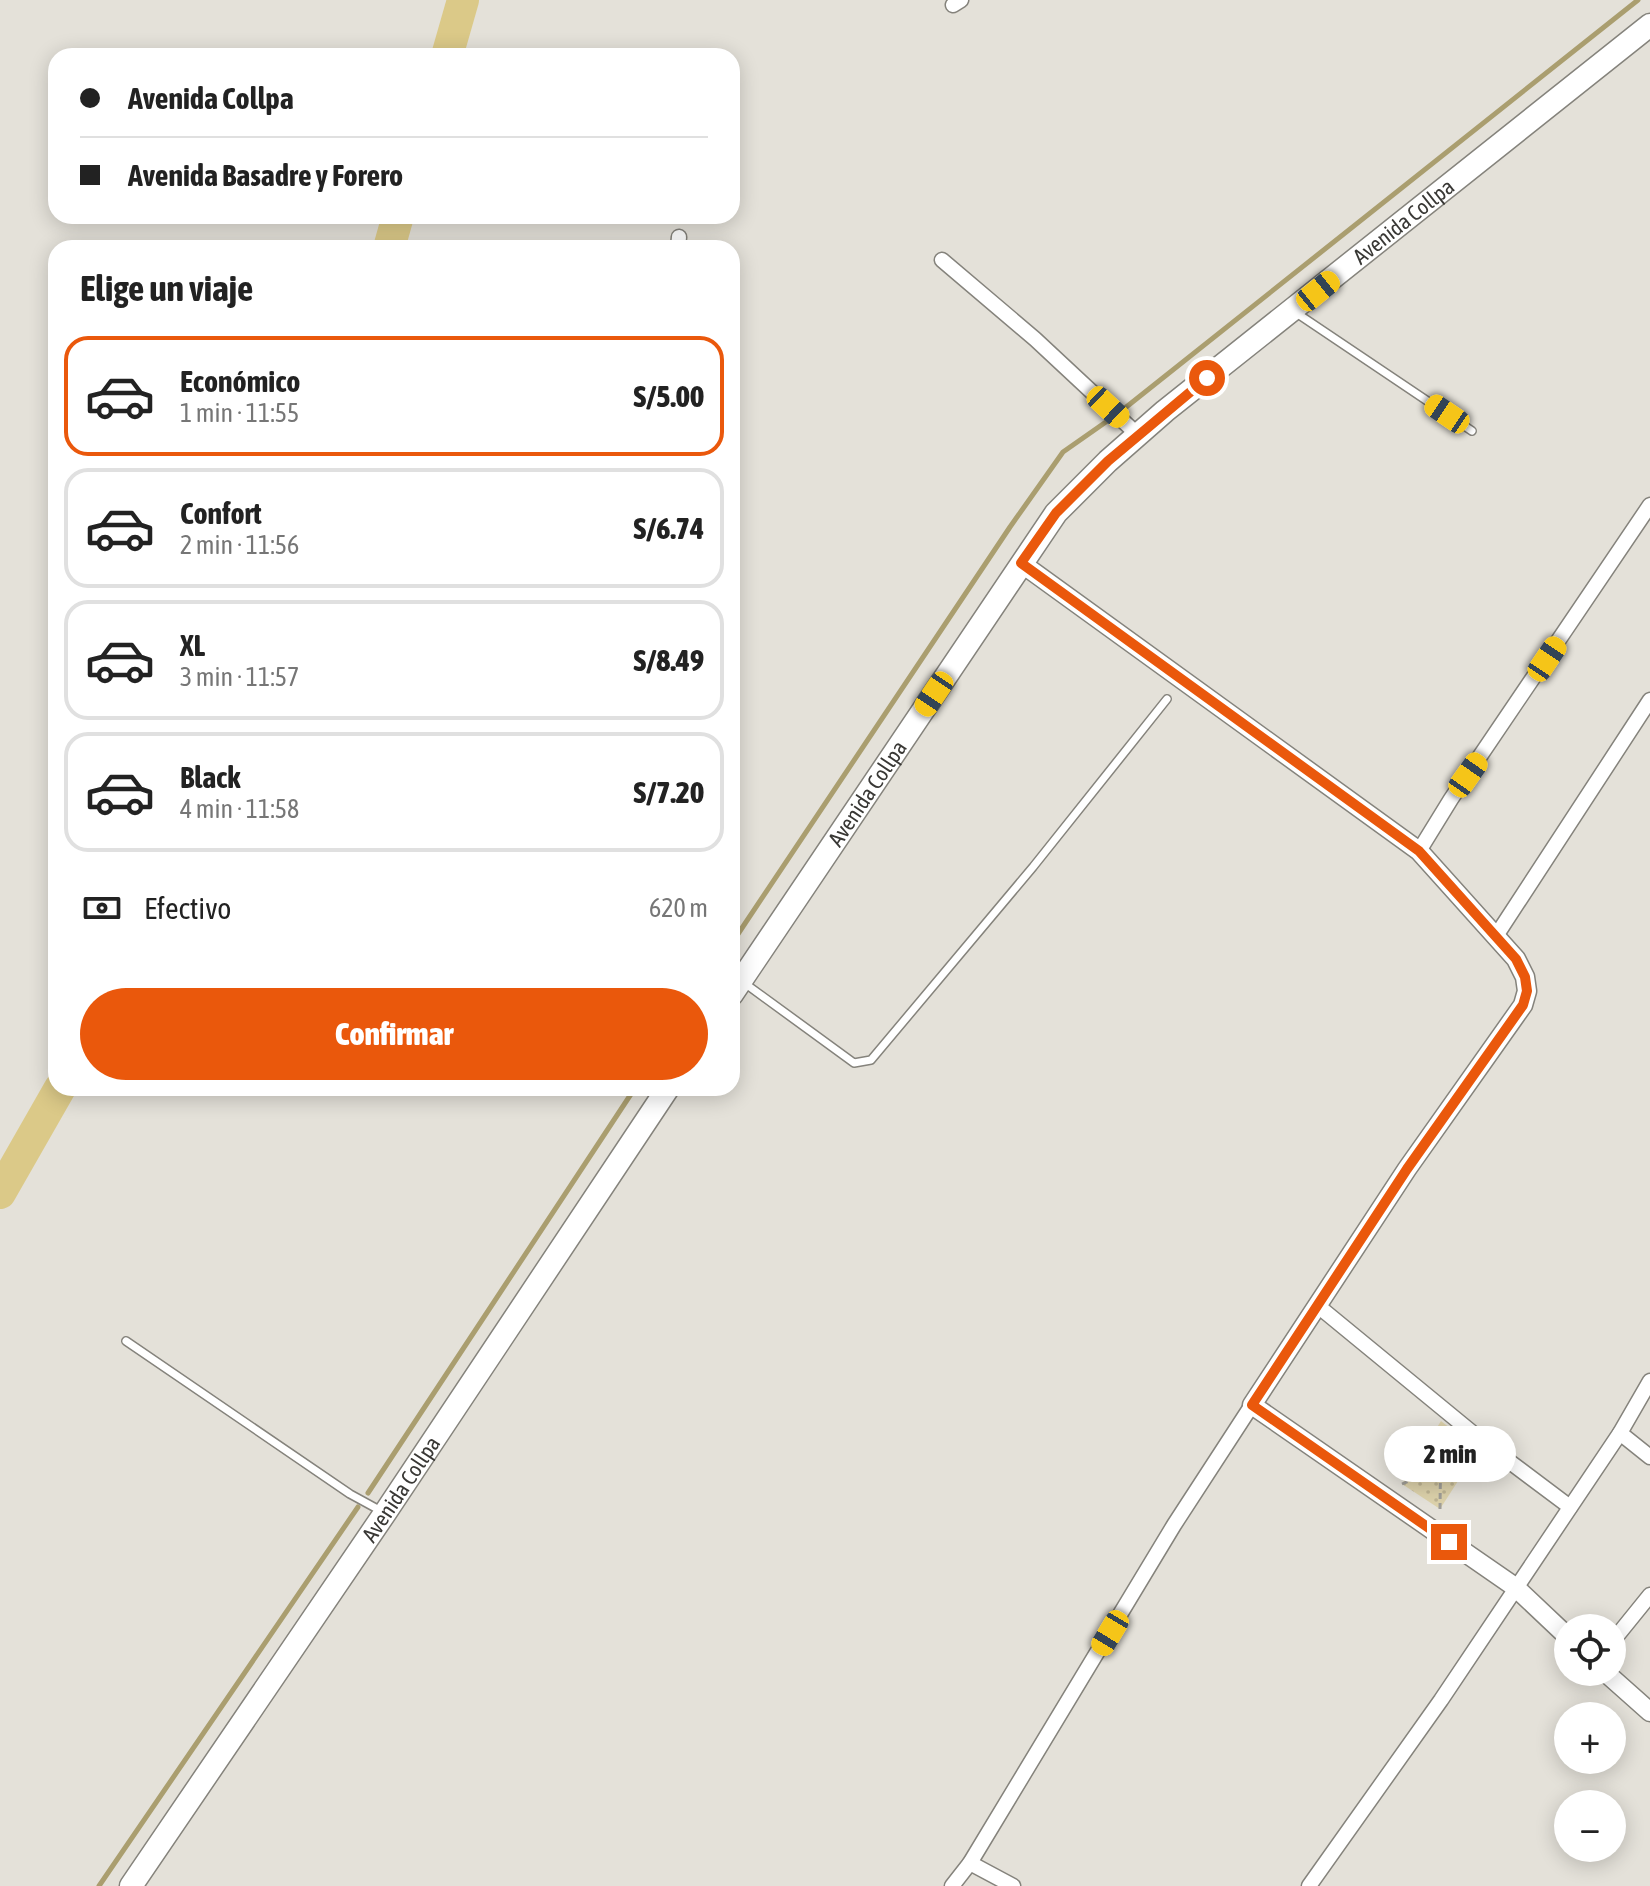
<!DOCTYPE html>
<html lang="es">
<meta charset="utf-8">
<style>
:root{--surface:#fff;--page:#f6f6f6;--text:#222;--muted:#767676;--line:#e0e0e0;--accent:#ea580c}
body{margin:0;font-family:"Asap Condensed",sans-serif;background:var(--page);color:var(--text);height:100vh;display:flex;flex-direction:column;font-size:30px;white-space:nowrap}
*{box-sizing:border-box;margin:0}
p{font-size:26px;color:var(--muted)}
.icon{flex:none;width:44px;height:44px;fill:none;stroke:currentColor;stroke-width:2;stroke-linecap:round;stroke-linejoin:round}
.map{position:relative;flex:1;overflow:hidden}
.panel{position:absolute;left:48px;top:240px;width:692px;height:856px;display:flex;flex-direction:column;background:var(--surface);border-radius:24px;box-shadow:0 4px 20px #0003}
.panel>*{flex:none}
.top-card{position:absolute;left:48px;top:48px;width:692px;height:176px;border-radius:24px;box-shadow:0 4px 20px #0003;display:grid;align-content:center;height:176px;padding:0 32px;background:var(--surface)}
.controls{position:absolute;left:1554px;top:1614px;display:grid;gap:16px}
.controls a{display:grid;place-items:center;width:72px;height:72px;border-radius:50%;background:var(--surface);box-shadow:0 4px 20px #0003;font-size:40px}
.end{position:absolute;width:36px;height:36px;margin:-18px;border:10px solid #ea580c;background:#fff;box-shadow:0 0 0 4px #fff}
.from{border-radius:50%}
.bubble{position:absolute;height:56px;border-radius:28px;background:var(--surface);box-shadow:0 4px 20px #0003;font-size:26px;font-weight:800;line-height:56px;text-align:center}
.car{position:absolute;width:24px;height:48px;margin:-24px -12px;border-radius:10px;box-shadow:0 0 6px 2px #0007;background:linear-gradient(#f5c518 24%,#345 0 40%,#f5c518 0 76%,#345 0 86%,#f5c518 0)}
.top-card b{display:flex;align-items:center;gap:28px;height:76px;font-size:30px}
.top-card b+b{border-top:2px solid var(--line)}
.top-card i{width:20px;height:20px;background:var(--text)}
ul{padding:0;list-style:none}
li{display:flex;align-items:center;gap:24px;height:120px;margin:0 16px 12px;padding:0 16px;border:4px solid var(--line);border-radius:24px}
li div{flex:1}
li b{display:block;font-size:30px}
li em{font-style:normal;font-weight:800}
li.on{border-color:var(--accent)}
li>.icon{width:72px;height:72px;stroke-width:1.5}
h2{padding:0 32px;font-size:36px;line-height:96px}
.pay{display:flex;align-items:center;gap:20px;height:88px;padding:0 32px;font-size:30px}
.pay p{margin-inline-start:auto}
.primary-button{display:flex;gap:16px;margin-top:auto;padding:16px 32px}
.primary-button a{flex:1;height:92px;border-radius:48px;background:var(--accent);color:#fff;font-size:32px;font-weight:800;line-height:92px;text-align:center}
.map>svg:first-child{display:block}
.park{fill:url(#park-dots)}
.lines{fill:none;stroke-linecap:round;stroke-linejoin:round}
.stream{stroke:#aa9e6f;stroke-width:5}
.river{stroke:#dbc988;stroke-width:32}
.service-casing{stroke:#85837c;stroke-width:10}
.minor-casing{stroke:#85837c;stroke-width:17}
.tertiary-casing{stroke:#85837c;stroke-width:21}
.secondary-casing{stroke:#85837c;stroke-width:25}
.path{stroke:#9f9d97;stroke-width:3;stroke-dasharray:6 4;stroke-linecap:butt}
.service{stroke:#fff;stroke-width:7}
.minor{stroke:#fff;stroke-width:14}
.tertiary{stroke:#fff;stroke-width:18}
.secondary{stroke:#fff;stroke-width:22}
.route{stroke:#ea580c;stroke-width:10}
.labels{text-anchor:middle;stroke-width:7;stroke-linejoin:round;paint-order:stroke}
.street-label{font-size:22px;fill:#393835;stroke:#e4e1d9}
</style>
<div class="map">
<svg width="1650" height="1886" viewBox="0 0 1650 1886">
<defs>
<pattern id="park-dots" width="8" height="8" patternUnits="userSpaceOnUse" patternTransform="scale(2)"><rect width="8" height="8" fill="#dcd1aa"/><path d="M2 2h.1M6 6h.1" fill="none" stroke="#beb493" stroke-width="1.8" stroke-linecap="round"/></pattern>
</defs>
<rect width="100%" height="100%" fill="#e4e1d9"/>
<path class="park" d="M 1441,1421 L 1478,1450 L 1440,1509 L 1402,1484 Z"/>
<g class="lines">
<g class="stream">
<path d="M 1125,408 L 1638,0"/>
<path d="M 732,943 L 1010,527 L 1063,452 L 1113,417"/>
<path d="M 368,1493 L 635,1088"/>
<path d="M 99,1886 L 358,1507"/>
</g>
<g class="river">
<path d="M 447,56 L 463,0"/>
<path d="M 389,248 L 398,216"/>
<path d="M 0,1193 L 60,1088"/>
</g>
<g class="service-casing">
<g id="service">
<path d="M 1295,312 L 1472,431"/>
<path d="M 743,982 L 854,1063 L 871,1060 L 1033,867 L 1167,699"/>
<path d="M 126,1341 L 350,1494 L 383,1512"/>
</g>
</g>
<g class="minor-casing">
<g id="minor">
<path d="M 953,5 L 961,0"/>
<path d="M 678,248 L 679,237"/>
<path d="M 942,260 L 1035,339 L 1138,435"/>
<path d="M 1419,851 L 1451,799 L 1650,505"/>
<path d="M 1496,936 L 1650,700"/>
<path d="M 1318,1306 L 1486,1444 L 1570,1507"/>
<path d="M 1620,1433 L 1650,1457"/>
<path d="M 1612,1642 L 1650,1595"/>
<path d="M 970,1863 L 1013,1886"/>
<path d="M 952,1886 L 970,1863 L 1174,1525 L 1252,1405"/>
<path d="M 1309,1886 L 1441,1700 L 1620,1433 L 1650,1381"/>
</g>
</g>
<g class="tertiary-casing">
<g id="tertiary">
<path d="M 1021,563 L 1419,851 L 1516,959 L 1525,977 L 1527,991 L 1523,1005 L 1407,1169 L 1252,1405 L 1515,1587 L 1568,1637"/>
<path d="M 1605,1672 L 1650,1712"/>
</g>
</g>
<g class="secondary-casing">
<g id="secondary">
<path id="s1" d="M 732,994 L 1056,513 L 1108,461 L 1165,411 L 1650,25"/>
<path id="s2" d="M 131,1886 L 385,1513 L 668,1088"/>
</g>
</g>
<g class="path">
<path d="M 1402,1484 L 1470,1453"/>
<path d="M 1440,1509 L 1441,1429"/>
</g>
<use href="#service" class="service"/>
<use href="#minor" class="minor"/>
<use href="#tertiary" class="tertiary"/>
<use href="#secondary" class="secondary"/>
</g>
<g class="lines">
<path class="route" d="M 1207,378 L 1108,461 L 1056,513 L 1021,563 L 1419,851 L 1516,959 L 1525,977 L 1527,991 L 1523,1005 L 1407,1169 L 1252,1405 L 1449,1542"/>
</g>
<g class="labels">
<g class="street-label">
<text dy="8" stroke="none"><textPath href="#s1" startOffset="1034">Avenida Collpa</textPath></text>
<text dy="8" stroke="none"><textPath href="#s1" startOffset="242">Avenida Collpa</textPath></text>
<text dy="8" stroke="none"><textPath href="#s2" startOffset="480">Avenida Collpa</textPath></text>
</g>
</g>
</svg>
<div class="controls">
<a><svg class="icon" aria-label="locate" viewBox="0 0 24 24"><circle cx="12" cy="12" r="6"/><path d="M12 2v4M12 18v4M2 12h4M18 12h4"/></svg></a>
<a>+</a>
<a>−</a>
</div>
<i class="end from" style="left:1207px;top:378px"></i>
<i class="end" style="left:1449px;top:1542px"></i>
<div class="bubble" style="left:1384px;top:1426px;width:132px">2 min</div>
<i class="car" style="left:1318px;top:291px;rotate:51deg"></i>
<i class="car" style="left:1108px;top:407px;rotate:133deg"></i>
<i class="car" style="left:1447px;top:414px;rotate:304deg"></i>
<i class="car" style="left:1547px;top:659px;rotate:34deg"></i>
<i class="car" style="left:934px;top:694px;rotate:214deg"></i>
<i class="car" style="left:1468px;top:775px;rotate:35deg"></i>
<i class="car" style="left:1110px;top:1633px;rotate:211deg"></i>
<div class="top-card">
<b><i class="from"></i>Avenida Collpa</b>
<b><i></i>Avenida Basadre y Forero</b>
</div>
<section class="panel">
<h2>Elige un viaje</h2>
<ul>
<li class="on"><svg class="icon" aria-label="car" viewBox="0 0 24 24"><path d="M5 17H2v-5l4-1 3-4h7l3 4 3 1v5h-3M9 17h6M6 11h13"/><circle cx="7" cy="17" r="2"/><circle cx="17" cy="17" r="2"/></svg><div><b>Económico</b><p>1 min · 11:55</p></div><em>S/5.00</em></li>
<li><svg class="icon" aria-label="car" viewBox="0 0 24 24"><path d="M5 17H2v-5l4-1 3-4h7l3 4 3 1v5h-3M9 17h6M6 11h13"/><circle cx="7" cy="17" r="2"/><circle cx="17" cy="17" r="2"/></svg><div><b>Confort</b><p>2 min · 11:56</p></div><em>S/6.74</em></li>
<li><svg class="icon" aria-label="car" viewBox="0 0 24 24"><path d="M5 17H2v-5l4-1 3-4h7l3 4 3 1v5h-3M9 17h6M6 11h13"/><circle cx="7" cy="17" r="2"/><circle cx="17" cy="17" r="2"/></svg><div><b>XL</b><p>3 min · 11:57</p></div><em>S/8.49</em></li>
<li><svg class="icon" aria-label="car" viewBox="0 0 24 24"><path d="M5 17H2v-5l4-1 3-4h7l3 4 3 1v5h-3M9 17h6M6 11h13"/><circle cx="7" cy="17" r="2"/><circle cx="17" cy="17" r="2"/></svg><div><b>Black</b><p>4 min · 11:58</p></div><em>S/7.20</em></li>
</ul>
<div class="pay"><svg class="icon" aria-label="cash" viewBox="0 0 24 24"><path d="M3 7h18v10H3z"/><circle cx="12" cy="12" r="2"/></svg>Efectivo<p>620 m</p></div>
<div class="primary-button"><a>Confirmar</a></div>
</section>
</div>
